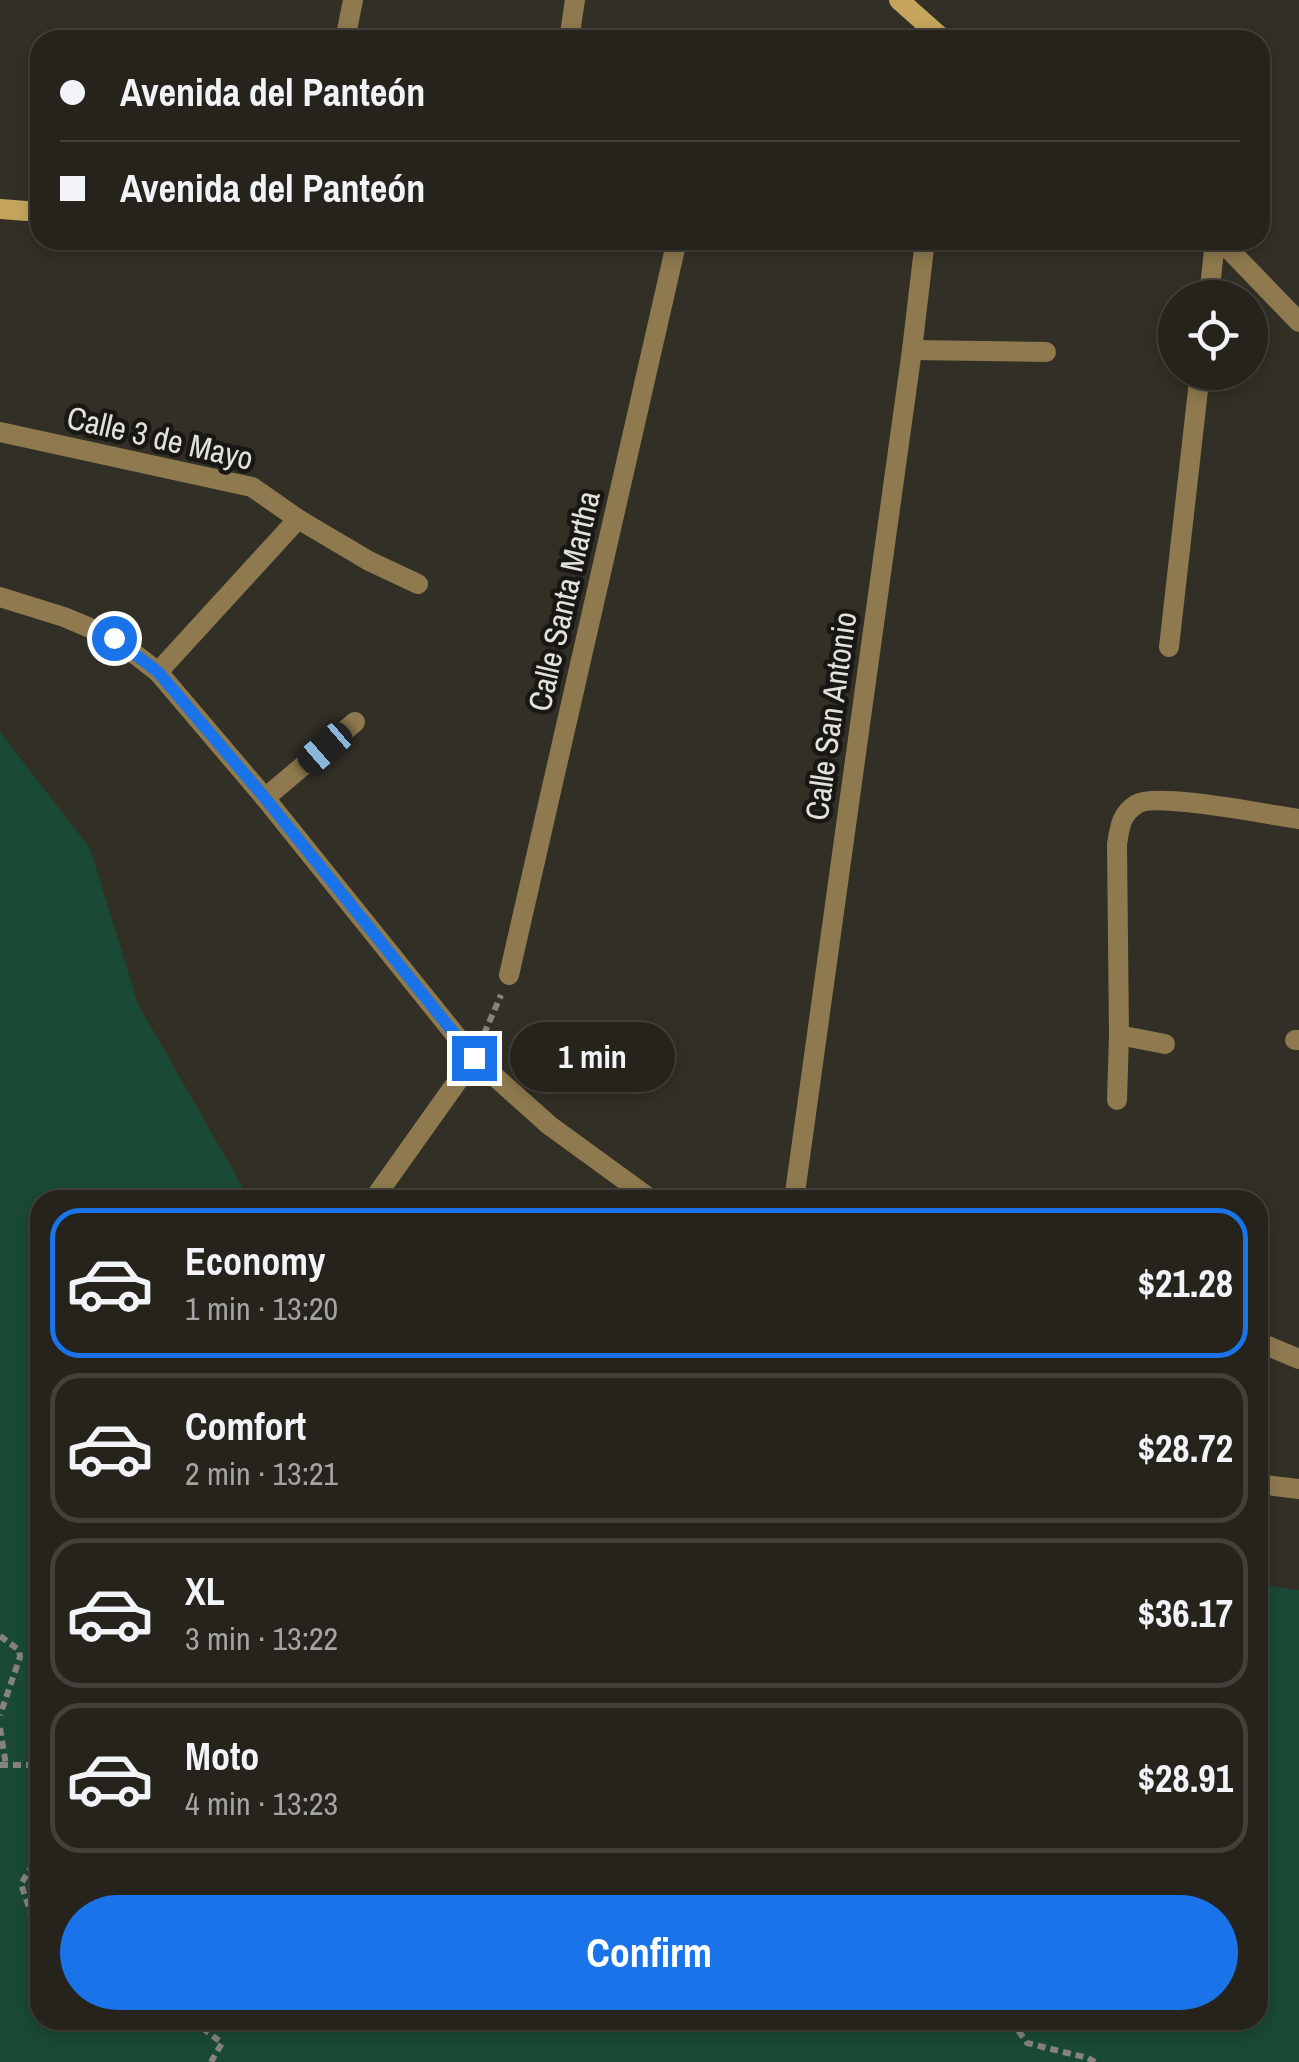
<!DOCTYPE html>
<meta charset="utf-8">
<style>
:root{--surface:#25231c;--page:#312f29;--text:#f1f3f6;--muted:#a3a4a3;--line:#42403b;--accent:#1a73e8}
body{margin:0;font-family:"Archivo Narrow",sans-serif;background:var(--page);color:var(--text);height:100vh;display:flex;flex-direction:column;font-size:38px;white-space:nowrap}
*{box-sizing:border-box;margin:0}
p{font-size:32px;color:var(--muted)}
.icon{flex:none;width:55px;height:55px;fill:none;stroke:currentColor;stroke-width:2;stroke-linecap:round;stroke-linejoin:round}
.map{position:relative;flex:1;overflow:hidden}
.side{position:absolute;left:30px;top:1190px;width:1238px;height:840px;display:flex;flex-direction:column;background:var(--surface);border-radius:30px;box-shadow:0 5px 15px #0003,0 0 0 2px var(--line)}
.side>*{flex:none}
.banner{position:absolute;left:30px;top:30px;width:1240px;height:220px;border-radius:30px;box-shadow:0 5px 15px #0003,0 0 0 2px var(--line);display:grid;align-content:center;height:220px;padding:0 30px;background:var(--surface)}
.tools{position:absolute;left:1158px;top:280px;display:grid;gap:20px}
.tools a{display:grid;place-items:center;width:110px;height:110px;border-radius:50%;background:var(--surface);box-shadow:0 5px 15px #0003,0 0 0 2px var(--line);font-size:50px}
.end{position:absolute;width:45px;height:45px;margin:-22px;border:12px solid #1a73e8;background:#fff;box-shadow:0 0 0 5px #fff}
.from{border-radius:50%}
.bubble{position:absolute;height:70px;border-radius:35px;background:var(--surface);box-shadow:0 5px 15px #0003,0 0 0 2px var(--line);font-size:32px;font-weight:700;line-height:70px;text-align:center}
.car{position:absolute;width:30px;height:60px;margin:-30px -15px;border-radius:12px;box-shadow:0 0 8px 2px #0007;background:linear-gradient(#222 24%,#8ab4d8 0 40%,#222 0 76%,#8ab4d8 0 86%,#222 0)}
.banner b{display:flex;align-items:center;gap:35px;height:95px;font-size:38px}
.banner b+b{border-top:2px solid var(--line)}
.banner i{width:25px;height:25px;background:var(--text)}
ul{padding:18px 0 0;list-style:none}
li{display:flex;align-items:center;gap:30px;height:150px;margin:0 20px 15px;padding:0 10px;border:5px solid var(--line);border-radius:30px}
li div{flex:1}
li b{display:block;font-size:38px}
li em{font-style:normal;font-weight:700}
li.selected{border-color:var(--accent)}
li>.icon{width:90px;height:90px;stroke-width:1.5}
.button{display:flex;gap:20px;margin-top:auto;padding:20px 30px}
.button a{flex:1;height:115px;border-radius:60px;background:var(--accent);color:#fff;font-size:40px;font-weight:700;line-height:115px;text-align:center}
.map>svg:first-child{display:block}
.green{fill:#1a4935}
.lines{fill:none;stroke-linecap:round;stroke-linejoin:round}
.path{stroke:#85837c;stroke-width:6;stroke-dasharray:8 5;stroke-linecap:butt}
.street{stroke:#8e7a4e;stroke-width:20}
.secondary{stroke:#c4a55b;stroke-width:20}
.route{stroke:#1a73e8;stroke-width:12}
.labels{text-anchor:middle;stroke-width:9;stroke-linejoin:round;paint-order:stroke}
.street-label{font-size:32px;fill:#e3e1db;stroke:#181713}
</style>
<div class="map">
<svg width="1299" height="2062" viewBox="0 0 1299 2062">
<rect width="100%" height="100%" fill="#312f26"/>
<path class="green" d="M 0,732 L 90,848 L 138,1004 L 250,1200 L 40,1200 L 40,2020 L 1258,2020 L 1258,1585 L 1299,1590 L 1299,2062 L 0,2062 Z"/>
<g class="lines">
<g class="path">
<path d="M 484,1034 L 501,995"/>
<path d="M 0,1636 L 19,1650 L 20,1657 L 0,1715"/>
<path d="M 0,1728 L 6,1765"/>
<path d="M 0,1765 L 40,1765"/>
<path d="M 40,1853 L 21,1884 L 35,1925 L 40,1925"/>
<path d="M 192,2020 L 222,2043 L 211,2062"/>
<path d="M 1011,2020 L 1027,2043 L 1088,2058 L 1095,2062"/>
</g>
<g class="street">
<path d="M 345,40 L 353,0"/>
<path d="M 569,40 L 575,0"/>
<path d="M 1220,240 L 1299,322"/>
<path d="M 1209,298 L 1215,240"/>
<path d="M 912,350 L 1046,352"/>
<path d="M 0,432 L 252,487 L 298,519 L 369,561 L 418,584"/>
<path d="M 0,597 L 64,617 L 114,638 L 158,672 L 265,798 L 474,1058 L 549,1125 L 652,1200"/>
<path d="M 1169,647 L 1200,372"/>
<path d="M 158,672 L 298,519"/>
<path d="M 265,798 L 355,722"/>
<path d="M 509,975 L 677,240"/>
<path d="M 1119,1035 L 1165,1044"/>
<path d="M 1295,1040 L 1299,1040"/>
<path d="M 1117,1100 L 1119,1035 L 1117,844 C 1120,826 1121,814 1137,804 C 1156,792 1270,815 1299,819"/>
<path d="M 373,1200 L 474,1058"/>
<path d="M 794,1200 L 912,350 L 925,240"/>
<path d="M 1258,1346 L 1268,1346 L 1299,1359"/>
<path d="M 1258,1484 L 1299,1489"/>
</g>
<g class="secondary">
<path d="M 899,0 L 944,40"/>
<path d="M 0,209 L 40,212"/>
</g>
</g>
<g class="lines">
<path class="route" d="M 114,638 L 158,672 L 265,798 L 474,1058"/>
</g>
<g class="labels">
<g class="street-label">
<text transform="translate(160 438) rotate(13)" y="11">Calle 3 de Mayo</text>
<text transform="translate(564 601) rotate(-77)" y="11">Calle Santa Martha</text>
<text transform="translate(831 716) rotate(-82)" y="11">Calle San Antonio</text>
</g>
</g>
</svg>
<div class="tools">
<a><svg class="icon" aria-label="locate" viewBox="0 0 24 24"><circle cx="12" cy="12" r="6"/><path d="M12 2v4M12 18v4M2 12h4M18 12h4"/></svg></a>
</div>
<i class="end from" style="left:114px;top:638px"></i>
<i class="end" style="left:474px;top:1058px"></i>
<div class="bubble" style="left:510px;top:1022px;width:165px">1 min</div>
<i class="car" style="left:325px;top:748px;rotate:229deg"></i>
<div class="banner">
<b><i class="from"></i>Avenida del Panteón</b>
<b><i></i>Avenida del Panteón</b>
</div>
<section class="side">
<ul>
<li class="selected"><svg class="icon" aria-label="car" viewBox="0 0 24 24"><path d="M5 17H2v-5l4-1 3-4h7l3 4 3 1v5h-3M9 17h6M6 11h13"/><circle cx="7" cy="17" r="2"/><circle cx="17" cy="17" r="2"/></svg><div><b>Economy</b><p>1 min · 13:20</p></div><em>$21.28</em></li>
<li><svg class="icon" aria-label="car" viewBox="0 0 24 24"><path d="M5 17H2v-5l4-1 3-4h7l3 4 3 1v5h-3M9 17h6M6 11h13"/><circle cx="7" cy="17" r="2"/><circle cx="17" cy="17" r="2"/></svg><div><b>Comfort</b><p>2 min · 13:21</p></div><em>$28.72</em></li>
<li><svg class="icon" aria-label="car" viewBox="0 0 24 24"><path d="M5 17H2v-5l4-1 3-4h7l3 4 3 1v5h-3M9 17h6M6 11h13"/><circle cx="7" cy="17" r="2"/><circle cx="17" cy="17" r="2"/></svg><div><b>XL</b><p>3 min · 13:22</p></div><em>$36.17</em></li>
<li><svg class="icon" aria-label="car" viewBox="0 0 24 24"><path d="M5 17H2v-5l4-1 3-4h7l3 4 3 1v5h-3M9 17h6M6 11h13"/><circle cx="7" cy="17" r="2"/><circle cx="17" cy="17" r="2"/></svg><div><b>Moto</b><p>4 min · 13:23</p></div><em>$28.91</em></li>
</ul>
<div class="button"><a>Confirm</a></div>
</section>
</div>
